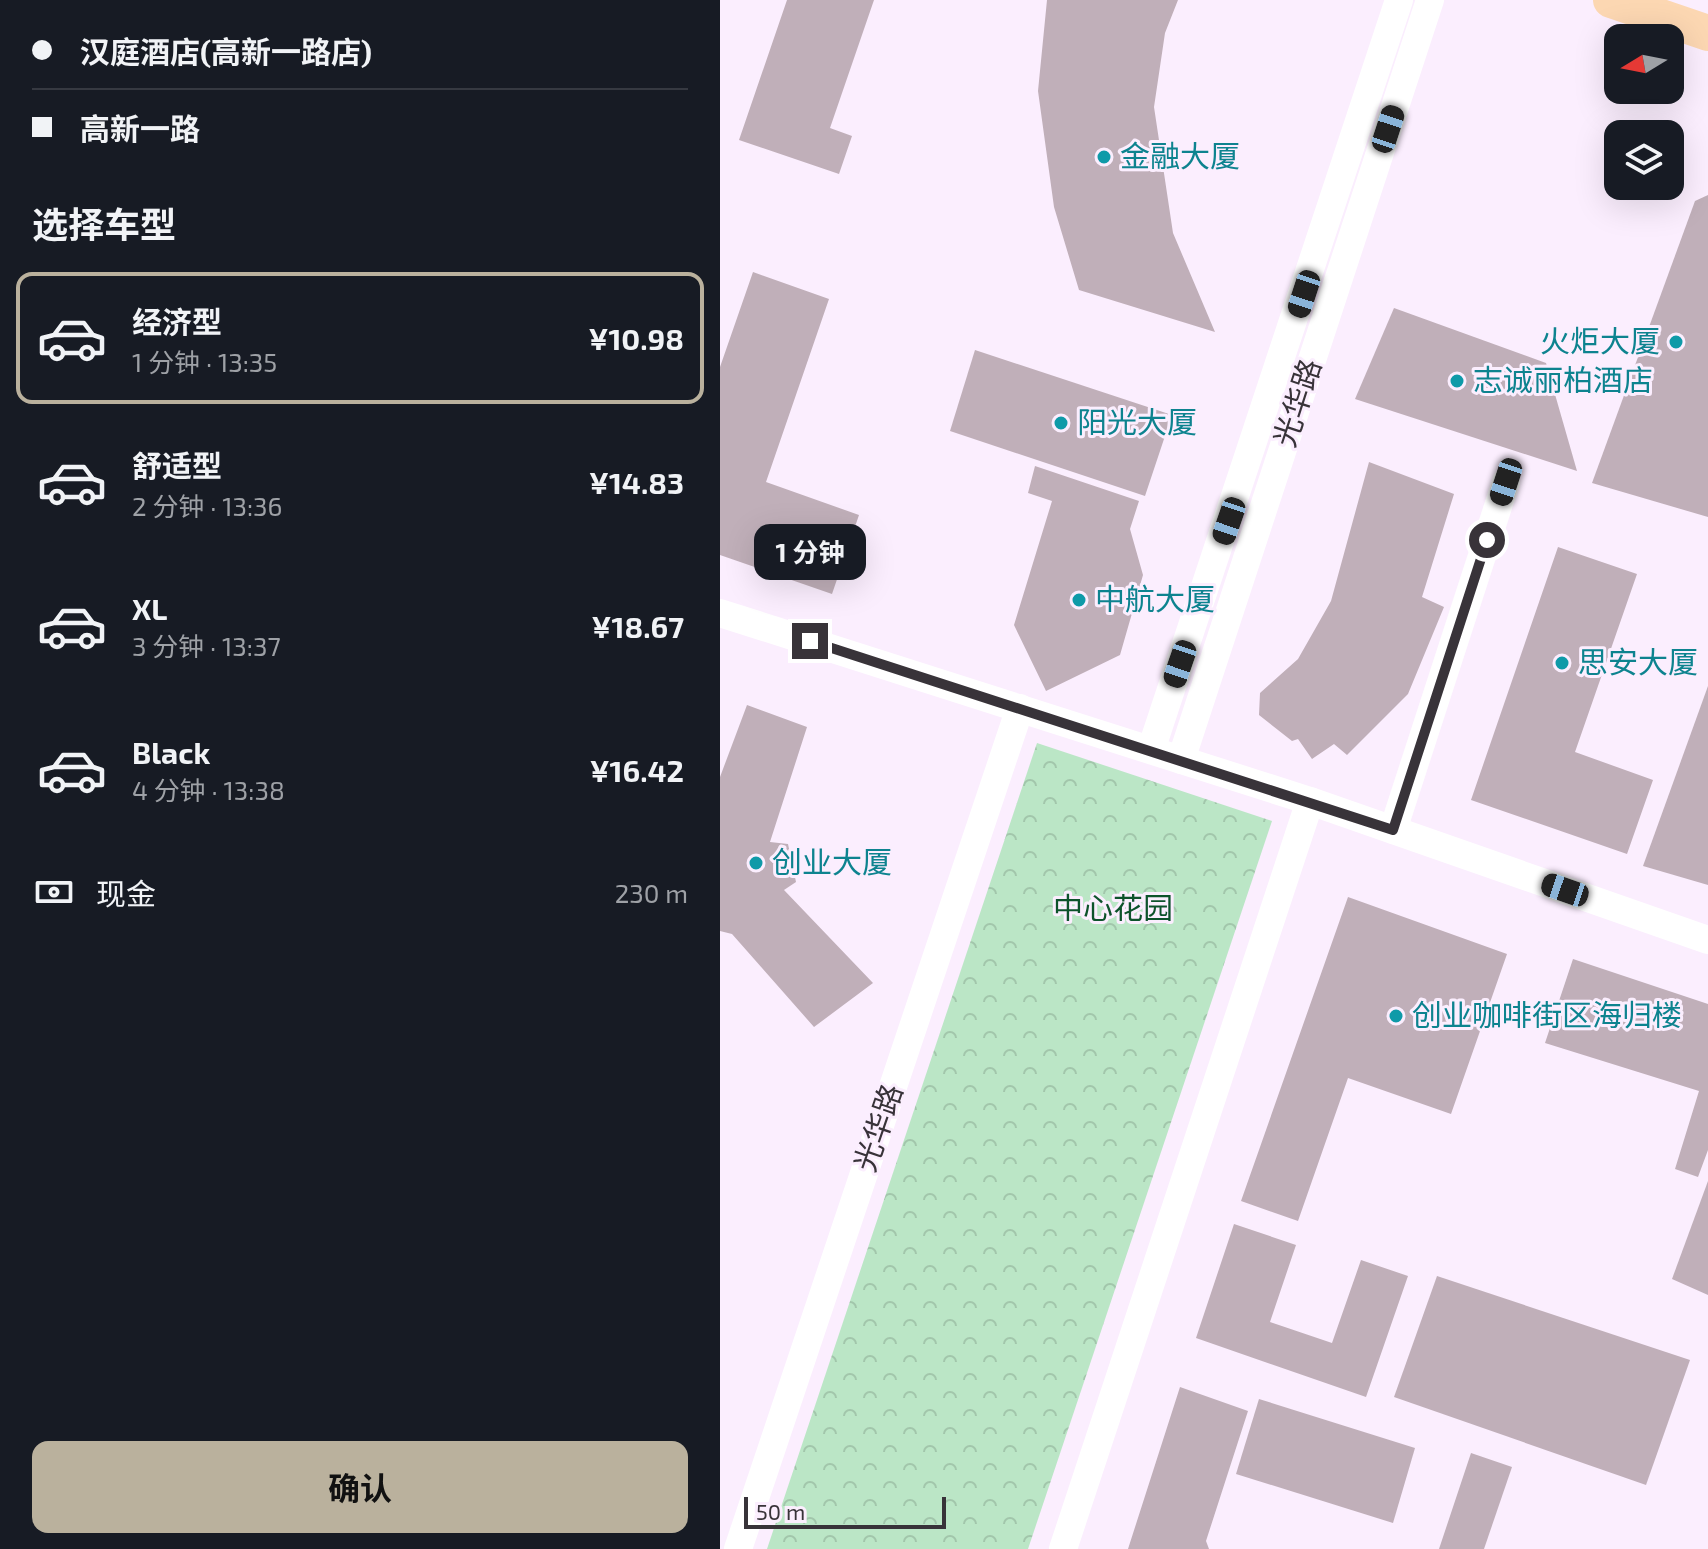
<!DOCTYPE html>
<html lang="zh">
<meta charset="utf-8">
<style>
:root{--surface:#171b24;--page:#242831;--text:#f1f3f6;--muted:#9ea1a6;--line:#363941;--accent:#bab19d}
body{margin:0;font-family:"Exo 2","Noto Sans SC",sans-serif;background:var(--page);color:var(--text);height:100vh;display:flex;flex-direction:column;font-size:30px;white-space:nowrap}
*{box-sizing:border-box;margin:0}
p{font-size:26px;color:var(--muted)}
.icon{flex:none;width:44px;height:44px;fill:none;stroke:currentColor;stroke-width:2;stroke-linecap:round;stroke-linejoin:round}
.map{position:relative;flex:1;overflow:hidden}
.sheet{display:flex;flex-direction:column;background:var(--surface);width:720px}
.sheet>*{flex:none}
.banner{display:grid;align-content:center;height:176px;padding:0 32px;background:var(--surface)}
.needle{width:52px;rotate:260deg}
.tools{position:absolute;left:884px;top:24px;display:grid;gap:16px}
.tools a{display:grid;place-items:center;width:80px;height:80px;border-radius:16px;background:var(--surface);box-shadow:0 8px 32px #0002;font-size:40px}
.scale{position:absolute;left:24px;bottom:20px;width:202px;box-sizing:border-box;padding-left:8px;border:4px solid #383339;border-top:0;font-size:22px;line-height:28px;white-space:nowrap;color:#383339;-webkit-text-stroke:6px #fbeefe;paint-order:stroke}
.end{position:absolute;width:36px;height:36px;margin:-18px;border:10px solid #383339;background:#fff;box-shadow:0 0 0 4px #fff}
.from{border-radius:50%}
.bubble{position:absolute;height:56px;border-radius:16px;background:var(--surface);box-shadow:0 8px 32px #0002;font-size:26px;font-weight:700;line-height:56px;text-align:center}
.car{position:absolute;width:24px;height:48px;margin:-24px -12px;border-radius:10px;box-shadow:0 0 6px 2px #0007;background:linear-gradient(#222 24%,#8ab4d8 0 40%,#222 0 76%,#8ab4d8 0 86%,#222 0)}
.banner b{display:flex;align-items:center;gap:28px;height:76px;font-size:30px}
.banner b+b{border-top:2px solid var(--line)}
.banner i{width:20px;height:20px;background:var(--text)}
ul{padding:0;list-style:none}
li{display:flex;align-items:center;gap:24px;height:132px;margin:0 16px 12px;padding:0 16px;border:4px solid transparent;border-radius:16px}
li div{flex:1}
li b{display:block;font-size:30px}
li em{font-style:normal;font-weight:700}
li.current{border-color:var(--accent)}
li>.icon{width:72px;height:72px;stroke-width:1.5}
h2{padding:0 32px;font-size:36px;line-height:96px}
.pay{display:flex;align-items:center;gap:20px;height:88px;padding:0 32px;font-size:30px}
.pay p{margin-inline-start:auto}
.button{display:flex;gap:16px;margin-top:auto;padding:16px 32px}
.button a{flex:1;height:92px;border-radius:16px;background:var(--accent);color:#111;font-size:32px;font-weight:700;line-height:92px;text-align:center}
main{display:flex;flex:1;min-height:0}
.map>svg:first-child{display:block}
.park{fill:url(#park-crowns)}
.building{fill:#c0afb9}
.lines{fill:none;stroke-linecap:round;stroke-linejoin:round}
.minor{stroke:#fff;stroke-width:28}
.major{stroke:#fcd7b2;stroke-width:36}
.route{stroke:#383339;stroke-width:10}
.culture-dot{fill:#0f9aa8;stroke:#fbeefe;stroke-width:3}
.labels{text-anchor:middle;stroke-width:6;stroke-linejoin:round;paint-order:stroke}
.culture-label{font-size:30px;fill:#0d838f;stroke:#fbeefe;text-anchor:start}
.street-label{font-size:30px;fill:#383339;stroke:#fbeefe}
.park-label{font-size:30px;fill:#0d532b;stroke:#fbeefe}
</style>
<main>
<section class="sheet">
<div class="banner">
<b><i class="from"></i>汉庭酒店(高新一路店)</b>
<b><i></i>高新一路</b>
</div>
<h2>选择车型</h2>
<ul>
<li class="current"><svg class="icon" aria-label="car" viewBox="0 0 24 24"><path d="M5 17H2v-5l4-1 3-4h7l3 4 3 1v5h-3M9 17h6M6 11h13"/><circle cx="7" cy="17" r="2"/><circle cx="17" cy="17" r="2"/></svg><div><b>经济型</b><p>1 分钟 · 13:35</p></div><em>¥10.98</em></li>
<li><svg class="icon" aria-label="car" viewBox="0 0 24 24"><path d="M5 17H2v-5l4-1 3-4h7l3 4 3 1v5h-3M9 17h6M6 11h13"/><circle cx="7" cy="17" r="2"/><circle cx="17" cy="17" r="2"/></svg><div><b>舒适型</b><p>2 分钟 · 13:36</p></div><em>¥14.83</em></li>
<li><svg class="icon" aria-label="car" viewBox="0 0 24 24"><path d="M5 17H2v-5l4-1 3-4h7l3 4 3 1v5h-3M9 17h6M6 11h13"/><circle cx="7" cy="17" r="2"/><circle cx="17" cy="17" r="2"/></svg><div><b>XL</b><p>3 分钟 · 13:37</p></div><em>¥18.67</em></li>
<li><svg class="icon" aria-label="car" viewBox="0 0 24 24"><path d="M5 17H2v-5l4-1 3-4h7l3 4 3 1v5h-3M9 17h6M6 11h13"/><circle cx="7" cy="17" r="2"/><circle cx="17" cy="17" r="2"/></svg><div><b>Black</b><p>4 分钟 · 13:38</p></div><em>¥16.42</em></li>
</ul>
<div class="pay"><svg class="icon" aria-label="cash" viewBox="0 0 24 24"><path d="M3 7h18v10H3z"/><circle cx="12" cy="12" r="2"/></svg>现金<p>230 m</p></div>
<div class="button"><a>确认</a></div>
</section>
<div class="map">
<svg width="988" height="1549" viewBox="0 0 988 1549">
<defs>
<pattern id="park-crowns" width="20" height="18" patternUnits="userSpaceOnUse" patternTransform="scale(2)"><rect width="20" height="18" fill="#bbe6c6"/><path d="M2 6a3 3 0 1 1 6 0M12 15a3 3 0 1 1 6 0" fill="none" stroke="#a2c6ab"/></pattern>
</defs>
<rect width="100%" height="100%" fill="#fbeefe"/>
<path class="park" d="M 317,743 L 552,821 L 308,1549 L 47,1549 Z"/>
<g class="building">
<path d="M 67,0 L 154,0 L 110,128 L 132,136 L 119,174 L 19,140 Z"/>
<path d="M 327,0 L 458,0 L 445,33 L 434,107 L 453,233 L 495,332 L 359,290 L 334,207 L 318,91 Z"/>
<path d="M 988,195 L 988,517 L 872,483 L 975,201 Z"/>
<path d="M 33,272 L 109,299 L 46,482 L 139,515 L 112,594 L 0,555 L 0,367 Z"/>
<path d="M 674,308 L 826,363 L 857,471 L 635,399 Z"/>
<path d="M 255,350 L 452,415 L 425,496 L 230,431 Z"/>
<path d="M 649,462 L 734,494 L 702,597 L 724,607 L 688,694 L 627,755 L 614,744 L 592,759 L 578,739 L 572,741 L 539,715 L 540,693 L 578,659 L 611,601 Z"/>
<path d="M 315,466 L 419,501 L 410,529 L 423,575 L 400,655 L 326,691 L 294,625 L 332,501 L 308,493 Z"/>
<path d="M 838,547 L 917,574 L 855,752 L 933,780 L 907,854 L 751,800 Z"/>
<path d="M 988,686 L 988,885 L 923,866 Z"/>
<path d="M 27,705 L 87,727 L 50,842 L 68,844 L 76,882 L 64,890 L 153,983 L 94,1027 L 12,934 L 0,931 L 0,777 Z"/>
<path d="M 628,897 L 787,954 L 731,1114 L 628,1078 L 578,1221 L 521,1201 Z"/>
<path d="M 853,959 L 988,1004 L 988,1150 L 978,1177 L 955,1169 L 979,1091 L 825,1043 Z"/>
<path d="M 988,1181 L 988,1295 L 952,1279 Z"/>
<path d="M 514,1224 L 576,1245 L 550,1322 L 612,1343 L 641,1260 L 688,1276 L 646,1397 L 476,1338 Z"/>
<path d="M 717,1276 L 970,1360 L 926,1485 L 674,1397 Z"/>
<path d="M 460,1387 L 528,1411 L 486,1541 L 489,1549 L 408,1549 Z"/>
<path d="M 539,1399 L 695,1448 L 673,1523 L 516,1474 Z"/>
<path d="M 751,1453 L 792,1467 L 764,1549 L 719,1549 Z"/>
</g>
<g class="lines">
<g class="minor">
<path d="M 0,613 L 590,801 L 988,940"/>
<path d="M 431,750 L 679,0"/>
<path d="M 461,760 L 710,0"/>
<path d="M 673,830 L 786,482"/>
<path d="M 18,1549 L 300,708"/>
<path d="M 343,1549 L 590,801"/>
</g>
<path class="major" d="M 891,0 L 988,33"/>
</g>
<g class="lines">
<path class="route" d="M 90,641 L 673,830 L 767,540"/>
</g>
<g class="culture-dot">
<circle cx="384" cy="157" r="8"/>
<circle cx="956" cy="342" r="8"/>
<circle cx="737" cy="381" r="8"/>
<circle cx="341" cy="423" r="8"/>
<circle cx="359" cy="600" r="8"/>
<circle cx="842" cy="663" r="8"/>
<circle cx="36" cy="863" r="8"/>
<circle cx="676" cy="1016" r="8"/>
</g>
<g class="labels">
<g class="culture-label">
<text x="400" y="167">金融大厦</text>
<text x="940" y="352" text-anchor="end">火炬大厦</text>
<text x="753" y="391">志诚丽柏酒店</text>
<text x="357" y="433">阳光大厦</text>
<text x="375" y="610">中航大厦</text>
<text x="858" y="673">思安大厦</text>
<text x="52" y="873">创业大厦</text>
<text x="692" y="1026">创业咖啡街区海归楼</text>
</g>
<g class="street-label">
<text transform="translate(578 403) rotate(-72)" y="10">光华路</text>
<text transform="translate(159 1128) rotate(-71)" y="10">光华路</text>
</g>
<g class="park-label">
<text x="393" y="919">中心花园</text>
</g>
</g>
</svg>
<div class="tools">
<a><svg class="needle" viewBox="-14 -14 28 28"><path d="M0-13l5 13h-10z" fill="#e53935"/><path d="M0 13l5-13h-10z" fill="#9ea1a6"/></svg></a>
<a><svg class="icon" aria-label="layers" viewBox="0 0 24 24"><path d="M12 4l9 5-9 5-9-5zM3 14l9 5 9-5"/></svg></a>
</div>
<div class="scale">50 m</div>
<i class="end from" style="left:767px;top:540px"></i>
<i class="end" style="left:90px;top:641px"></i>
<div class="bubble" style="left:34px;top:524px;width:112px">1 分钟</div>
<i class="car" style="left:668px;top:129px;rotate:18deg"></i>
<i class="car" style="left:584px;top:294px;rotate:198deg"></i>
<i class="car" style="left:786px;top:482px;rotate:198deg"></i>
<i class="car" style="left:509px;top:521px;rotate:199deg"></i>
<i class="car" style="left:460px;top:664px;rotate:199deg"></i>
<i class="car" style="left:845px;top:890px;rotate:289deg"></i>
</div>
</main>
